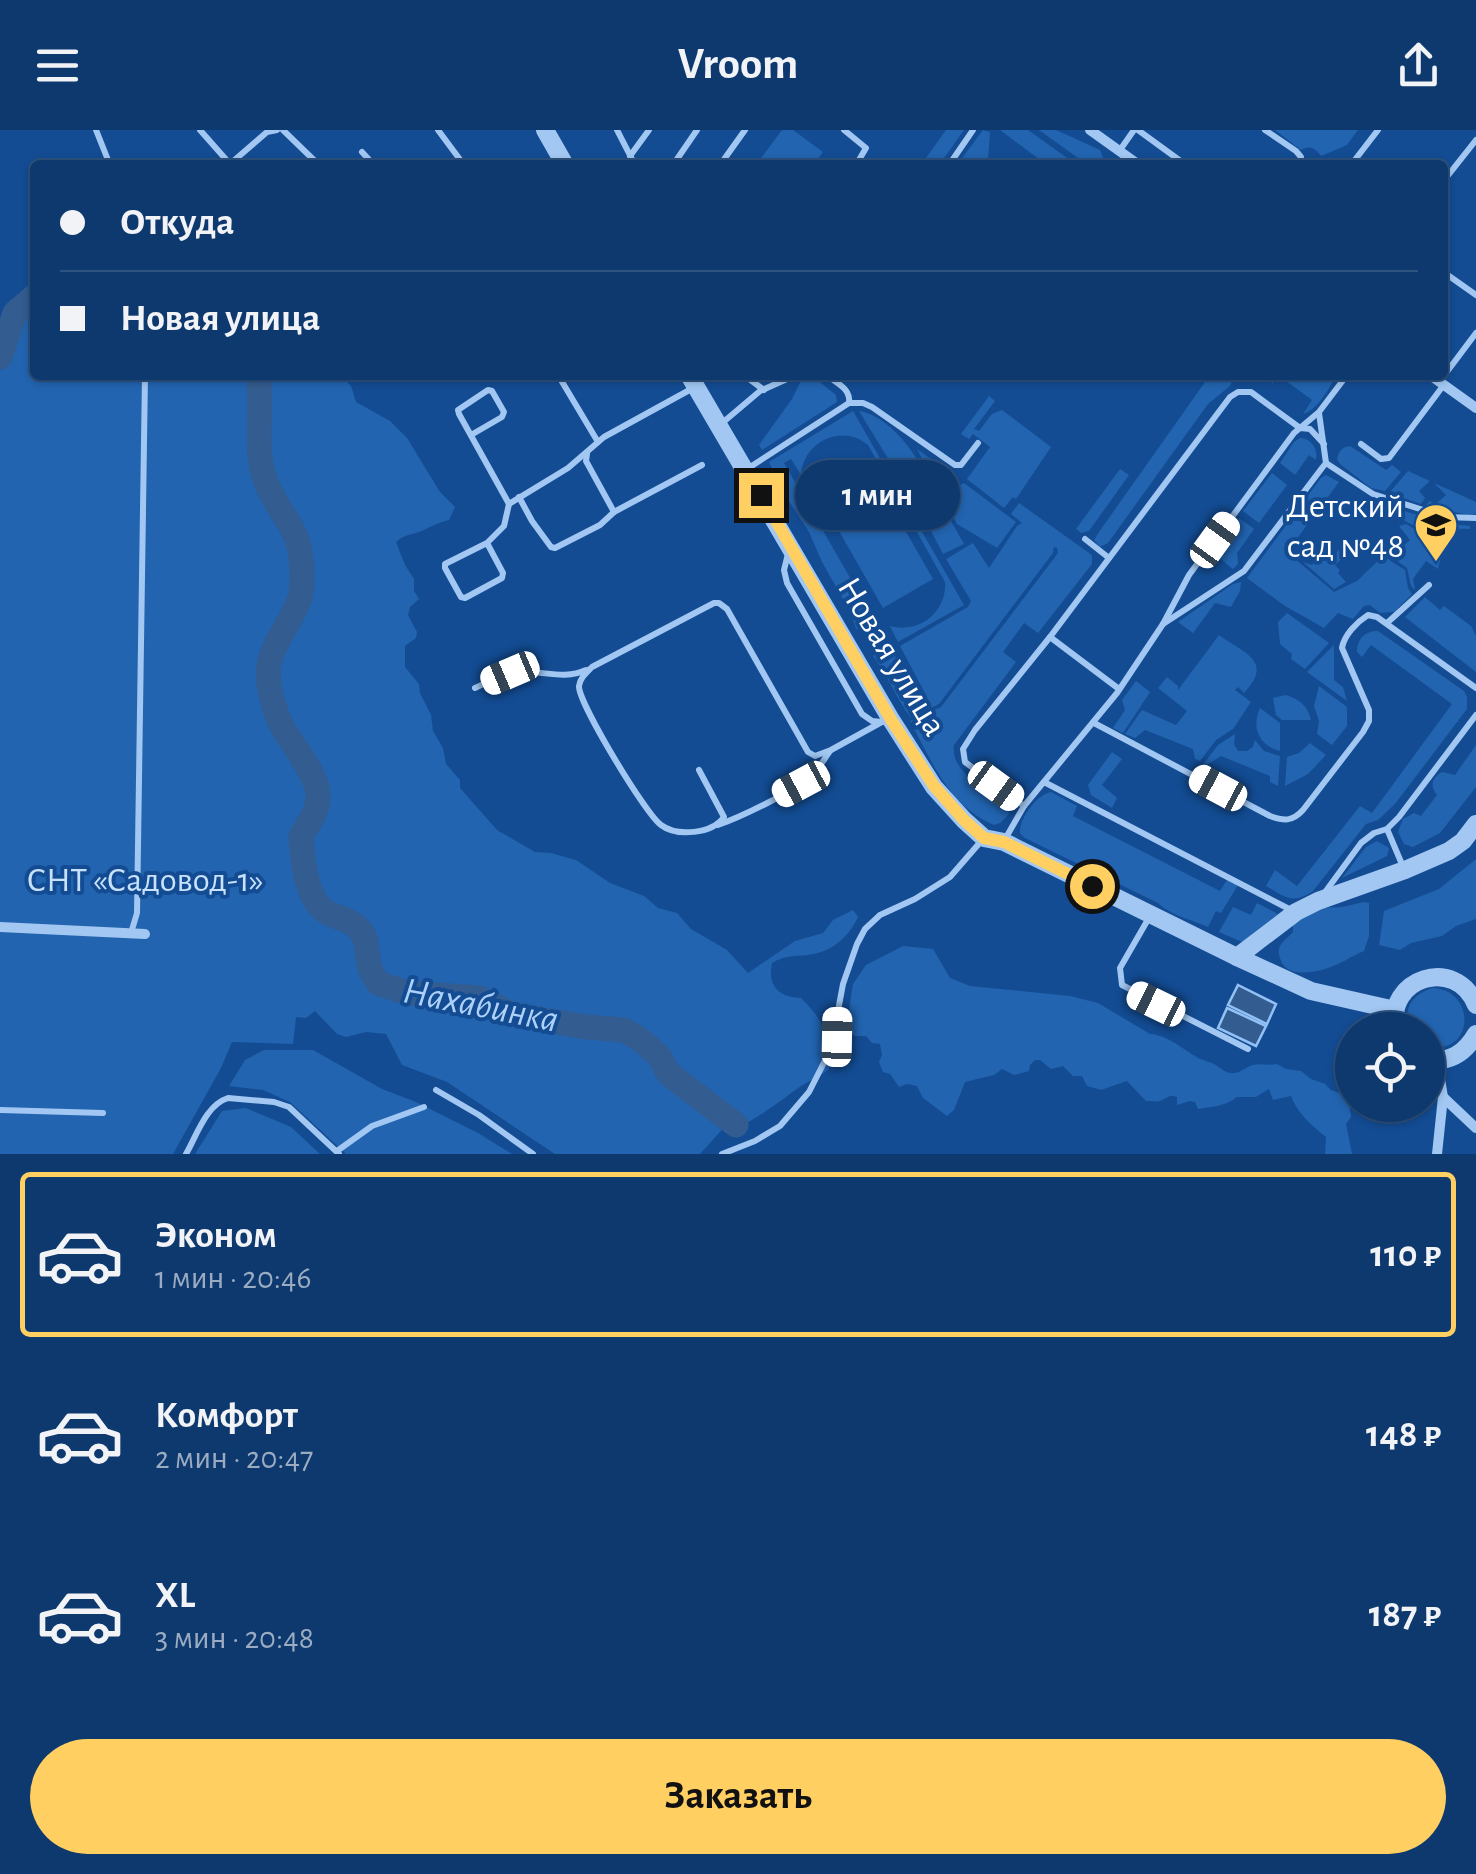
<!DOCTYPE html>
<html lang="ru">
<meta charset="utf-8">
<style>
:root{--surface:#0e396e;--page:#1c4476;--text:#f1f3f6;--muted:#9bacc2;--line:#2e5381;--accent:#ffcf62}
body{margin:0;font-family:"Alegreya Sans",sans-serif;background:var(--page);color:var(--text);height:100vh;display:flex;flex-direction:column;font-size:38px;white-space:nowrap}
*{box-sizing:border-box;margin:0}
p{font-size:32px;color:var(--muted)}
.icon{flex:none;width:55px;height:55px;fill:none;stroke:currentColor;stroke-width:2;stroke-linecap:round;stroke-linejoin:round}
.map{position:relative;height:1024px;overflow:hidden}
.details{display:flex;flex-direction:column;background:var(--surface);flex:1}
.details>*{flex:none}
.hud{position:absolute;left:30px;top:30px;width:1418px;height:220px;border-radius:10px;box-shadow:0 2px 8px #0004,0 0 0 2px var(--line);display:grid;align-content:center;height:220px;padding:0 30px;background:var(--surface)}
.fabs{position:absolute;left:1335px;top:882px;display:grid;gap:20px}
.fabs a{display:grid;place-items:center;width:110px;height:110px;border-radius:50%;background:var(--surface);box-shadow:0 2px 8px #0004,0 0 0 2px var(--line);font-size:50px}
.end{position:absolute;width:45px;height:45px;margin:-22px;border:12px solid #ffcf62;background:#111;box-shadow:0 0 0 5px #111}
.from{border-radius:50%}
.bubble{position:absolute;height:70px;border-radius:35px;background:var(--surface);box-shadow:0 2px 8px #0004,0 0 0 2px var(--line);font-size:32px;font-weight:700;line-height:70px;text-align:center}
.car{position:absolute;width:30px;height:60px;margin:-30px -15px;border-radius:12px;box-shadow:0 0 8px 2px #0007;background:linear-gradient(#fff 24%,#345 0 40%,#fff 0 76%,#345 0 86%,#fff 0)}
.hud b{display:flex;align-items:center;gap:35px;height:95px;font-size:38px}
.hud b+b{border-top:2px solid var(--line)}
.hud i{width:25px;height:25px;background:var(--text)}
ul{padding:18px 0 0;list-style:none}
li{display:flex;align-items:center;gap:30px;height:165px;margin:0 20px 15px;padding:0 10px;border:5px solid transparent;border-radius:10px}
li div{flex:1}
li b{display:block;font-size:38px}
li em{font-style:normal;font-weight:700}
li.selected{border-color:var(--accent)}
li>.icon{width:90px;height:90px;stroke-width:1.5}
.primary-button{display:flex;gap:20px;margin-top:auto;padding:20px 30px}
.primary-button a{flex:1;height:115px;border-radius:60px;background:var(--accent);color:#111;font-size:40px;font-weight:700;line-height:115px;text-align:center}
header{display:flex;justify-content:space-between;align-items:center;height:130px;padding:0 30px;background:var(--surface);font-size:45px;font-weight:700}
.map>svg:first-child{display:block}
.green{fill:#2264b0}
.water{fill:#335c90;stroke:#92c2f5;stroke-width:2.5}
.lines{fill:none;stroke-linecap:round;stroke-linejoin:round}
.river{stroke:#335c90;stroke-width:25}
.service{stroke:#a1c7f2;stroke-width:6}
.minor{stroke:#a1c7f2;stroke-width:10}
.tertiary{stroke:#a1c7f2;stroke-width:18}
.route{stroke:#ffcf62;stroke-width:12}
.labels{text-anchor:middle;stroke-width:8;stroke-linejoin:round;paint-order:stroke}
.poi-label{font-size:35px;fill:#fff;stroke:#134c93;text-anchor:end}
.street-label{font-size:35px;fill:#fff;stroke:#134c93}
.park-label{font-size:35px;fill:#c8e1fd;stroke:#134c93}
.water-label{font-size:38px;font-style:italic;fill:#add1f9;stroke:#134c93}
</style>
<header><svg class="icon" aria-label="menu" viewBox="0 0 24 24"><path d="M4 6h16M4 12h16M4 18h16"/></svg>Vroom<svg class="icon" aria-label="share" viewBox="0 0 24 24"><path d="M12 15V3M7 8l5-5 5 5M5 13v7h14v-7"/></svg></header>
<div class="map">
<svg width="1476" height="1024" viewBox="0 0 1476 1024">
<rect width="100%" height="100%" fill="#134c93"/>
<g class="green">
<path d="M 782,0 L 793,0 L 823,22 L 813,35 L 756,35 Z"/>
<path d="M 946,0 L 964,0 L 939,35 L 921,35 Z"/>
<path d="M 983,0 L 990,2 L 988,30 L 994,35 L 957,35 Z"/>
<path d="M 1000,0 L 1028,0 L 1077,35 L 1047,35 Z"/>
<path d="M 1039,0 L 1056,0 L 1100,20 L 1104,30 L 1108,35 L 1088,35 Z"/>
<path d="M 1275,0 L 1358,0 L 1347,15 L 1321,26 C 1315,18 1310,15 1301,20 Z"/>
<path d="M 35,168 L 35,245 L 341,245 L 351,256 L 356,272 L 390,291 L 407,308 L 440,362 L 455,377 L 449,390 C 440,392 434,395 426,399 C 415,405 406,403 396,412 L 405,435 L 414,449 L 414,461 L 419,469 L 410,477 L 408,485 L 417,502 L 416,508 L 405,516 L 405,537 L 419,554 L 420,563 L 431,585 L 433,601 L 443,618 L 446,634 L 460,650 L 460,658 L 497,700 L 535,722 L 551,723 L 576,730 L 610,753 L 644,766 L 658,778 L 677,783 L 691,799 L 727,820 L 748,843 L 795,811 L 823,803 L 833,790 L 853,780 L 858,787 C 850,805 833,821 813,824 C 798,827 786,824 772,833 C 767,856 779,867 801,868 C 825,892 830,905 829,939 C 820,947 810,950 801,956 C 783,969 766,982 747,993 L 729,992 L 700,1024 L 555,1024 L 447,952 L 402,935 L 386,904 L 366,902 L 346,907 L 337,904 L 315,881 L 306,888 L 296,887 L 293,914 L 232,912 L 221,938 L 173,1024 L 0,1024 L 0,240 L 5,234 L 26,170 Z"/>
<path d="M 804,245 L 820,245 L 817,250 L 836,265 L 837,272 L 762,320 L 759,315 L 792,269 Z"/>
<path d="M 1210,245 L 1234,245 L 1230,256 L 1208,274 L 1108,413 L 1100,417 L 1094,410 L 1099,402 Z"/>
<path d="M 1270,245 L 1337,245 C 1328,259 1319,279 1303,284 L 1312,270 L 1278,245 L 1272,254 Z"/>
<path d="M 989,266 L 995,271 L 974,299 L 979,301 L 992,284 L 1002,280 L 1051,317 L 1016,369 L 1013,367 L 1004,378 L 967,349 L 990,317 L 973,304 L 969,309 L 961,304 Z"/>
<path d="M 853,281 L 964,475 L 898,512 L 890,496 C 920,504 947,482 945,452 L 868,315 C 842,293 803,312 801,345 L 791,329 L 784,333 L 921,571 L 927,567 L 900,516 L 968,477 L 971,471 L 946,429 L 973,413 L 989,438 L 1017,396 L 1022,393 L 1011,384 L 1019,373 L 1092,425 L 1092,434 L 1038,503 L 1024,493 L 1003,522 L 1016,532 L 954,615 C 950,643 987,659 1007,674 L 1009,684 L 1000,693 L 994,695 C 949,676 932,632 910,591 L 941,577 L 1058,423 L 1057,418 L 1054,417 L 1053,423 L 939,574 L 911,588 C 896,568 888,546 873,526 L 880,520 L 865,496 L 861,499 L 856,499 L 852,485 L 822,432 L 809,402 L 785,365 L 769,332 Z"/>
<path d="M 859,281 C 885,285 910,315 921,337 L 900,348 Z"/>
<path d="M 1300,308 C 1312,309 1318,319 1316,330 L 1309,325 L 1295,345 L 1280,333 L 1294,312 Z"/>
<path d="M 1350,316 L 1386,340 L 1392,335 L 1401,342 L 1385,361 L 1371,358 L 1340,334 L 1337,329 C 1339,321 1342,317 1350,316 Z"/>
<path d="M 917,319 L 942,337 L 939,341 L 948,351 L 953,346 L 960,355 L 964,353 L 1016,392 L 997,418 L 957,394 Z"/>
<path d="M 865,330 L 933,449 L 883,478 L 815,359 Z"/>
<path d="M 1120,339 L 1129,345 L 1089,401 L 1081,403 L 1076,399 Z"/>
<path d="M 1408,341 L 1430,351 L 1419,361 L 1425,368 L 1421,374 L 1389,363 Z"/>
<path d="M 1272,343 L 1287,355 L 1259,393 L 1243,381 Z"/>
<path d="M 1326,345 L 1339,352 L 1287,422 L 1334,462 L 1357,451 L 1383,426 L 1405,440 L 1408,458 L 1412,464 L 1394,482 L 1380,483 L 1370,475 L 1364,476 L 1353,489 L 1338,483 L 1324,498 L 1285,476 L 1247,448 L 1321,348 Z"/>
<path d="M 928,348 L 946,380 L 926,393 L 907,361 Z"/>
<path d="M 1434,353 L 1476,372 L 1476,384 L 1468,385 L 1425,376 L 1430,371 L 1435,375 L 1446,365 Z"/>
<path d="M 1362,369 C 1398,377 1433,393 1470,396 L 1470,399 C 1455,398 1434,401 1419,397 C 1393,390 1392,366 1357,386 L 1352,381 Z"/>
<path d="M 947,384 L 964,414 L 943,424 L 928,395 Z"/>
<path d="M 1239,388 L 1254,399 L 1237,423 L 1238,434 L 1233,439 L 1213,423 Z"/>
<path d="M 1406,394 L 1418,401 L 1455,403 L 1444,413 L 1438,439 L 1426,431 L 1413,449 L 1415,460 L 1411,456 L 1407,438 L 1392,427 L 1410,410 L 1399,396 Z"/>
<path d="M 1341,417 L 1347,423 L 1335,435 L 1340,440 L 1338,443 L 1346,452 L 1334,459 L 1303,432 L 1312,435 L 1320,423 L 1331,430 Z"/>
<path d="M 1241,452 L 1240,461 L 1231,477 L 1215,473 L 1193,503 L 1178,492 L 1233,454 Z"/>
<path d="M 1425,467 L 1440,480 L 1444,476 L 1471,496 L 1476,506 L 1476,542 L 1405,487 Z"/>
<path d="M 1287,483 L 1329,513 L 1305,539 L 1291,529 L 1292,524 L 1280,514 L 1278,492 Z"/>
<path d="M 1378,501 L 1464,561 L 1467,567 L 1467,579 L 1395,674 L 1378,690 L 1366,694 L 1313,761 C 1292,775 1285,767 1266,756 L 1275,740 L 1297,756 L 1360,676 L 1372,683 L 1452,574 L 1371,515 L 1362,527 L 1357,522 C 1357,509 1364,501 1378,501 Z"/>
<path d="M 1219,505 C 1245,524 1274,531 1244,563 L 1238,557 L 1235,560 L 1251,572 L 1233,599 L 1216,610 L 1200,631 L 1195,629 L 1193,619 L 1145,600 L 1135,608 L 1125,604 L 1142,580 L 1176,595 L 1187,581 L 1158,558 L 1167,547 L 1178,556 L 1178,560 Z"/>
<path d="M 1334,515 L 1334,550 L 1343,557 L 1347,571 L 1307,542 Z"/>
<path d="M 1136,551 L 1150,562 L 1123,603 L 1113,598 L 1125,580 L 1122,570 Z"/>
<path d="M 1319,556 L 1347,577 L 1347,596 L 1332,615 L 1317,604 L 1319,591 L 1314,576 Z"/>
<path d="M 1286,565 C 1299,569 1308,576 1311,590 L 1282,590 L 1276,585 L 1273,568 Z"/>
<path d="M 1260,578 L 1280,593 L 1280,621 C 1259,616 1251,597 1260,578 Z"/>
<path d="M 1235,604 L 1234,614 L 1238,621 L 1247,621 L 1253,617 L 1255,610 L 1264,621 L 1280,626 L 1278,656 L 1270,652 L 1270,646 L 1221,626 L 1207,635 L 1204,633 L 1218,615 Z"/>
<path d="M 1310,613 L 1326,625 L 1308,644 L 1285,656 L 1287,627 L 1299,623 Z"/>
<path d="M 1476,615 L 1476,657 L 1440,703 L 1413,717 L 1404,714 L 1398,702 L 1403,689 L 1414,683 L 1421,686 L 1437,665 C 1430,656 1431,649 1442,642 L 1455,645 Z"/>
<path d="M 1112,622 L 1122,629 L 1102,655 L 1117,668 L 1112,678 L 1091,665 L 1088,655 Z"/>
<path d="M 1051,662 L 1077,676 L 1073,686 L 1220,761 L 1227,750 L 1238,755 L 1221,783 L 1216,781 L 1208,797 C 1191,789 1171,786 1158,773 L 1025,708 L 1020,703 C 1019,689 1036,665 1051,662 Z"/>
<path d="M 1377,711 L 1389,718 L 1387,726 L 1342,748 L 1366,717 Z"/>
<path d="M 1476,729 L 1476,789 L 1456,796 L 1442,806 L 1411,813 L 1400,820 L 1379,815 L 1384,781 L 1439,759 Z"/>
<path d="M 1364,772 L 1369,773 L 1369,806 L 1364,821 C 1352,826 1340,834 1328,838 C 1313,843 1285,848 1280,828 C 1278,822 1278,818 1282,813 C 1285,809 1290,806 1293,802 L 1293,793 L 1316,778 L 1342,777 Z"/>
<path d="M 1257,773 L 1278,784 L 1242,812 L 1219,802 L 1233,777 L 1251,785 Z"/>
<path d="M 903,816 L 933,819 L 950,848 L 970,856 L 1070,866 L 1098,873 L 1150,904 C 1168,905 1184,920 1200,929 C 1205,931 1211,932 1216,935 C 1221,938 1224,942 1230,943 C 1238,945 1245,937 1253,935 C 1262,933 1269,936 1277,934 L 1286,939 L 1301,941 L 1311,949 L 1325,954 L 1331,960 L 1348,966 L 1351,987 L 1346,994 L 1352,1024 L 1325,1024 L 1326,1007 C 1312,996 1297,983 1291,966 L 1273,970 L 1269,959 L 1256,967 L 1237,967 C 1226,976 1211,977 1198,979 L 1195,972 L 1190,971 L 1177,975 L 1177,967 C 1169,964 1167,968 1160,971 C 1157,972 1150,971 1146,971 L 1127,951 L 1101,960 L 1087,956 L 1082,946 L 1073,946 L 1063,936 L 1051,939 L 1040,930 L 1035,930 L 1030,935 L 1029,941 L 1014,945 L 1002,939 L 994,945 L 965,952 L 954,980 L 947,986 L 923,968 L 917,956 L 907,954 L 899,957 L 890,944 L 883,942 L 879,932 L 882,925 L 880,914 L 872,913 L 866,906 L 854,906 L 846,899 L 853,854 L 866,835 Z"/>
<path d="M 1432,858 C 1476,859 1476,925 1428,917 L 1428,900 L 1409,900 C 1403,879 1411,865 1432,858 Z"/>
<path d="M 264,920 L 313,920 L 382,959 L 416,972 L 478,1003 L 512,1024 L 346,1024 L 290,972 L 263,960 L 229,956 L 245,930 Z"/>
<path d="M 246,978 L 291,997 L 320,1024 L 195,1024 L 222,981 Z"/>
</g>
<g class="water">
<path d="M 1238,855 L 1276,874 L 1267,894 L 1228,875 Z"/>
<path d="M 1227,878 L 1266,896 L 1256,916 L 1218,898 Z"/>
</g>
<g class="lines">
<g class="river">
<path d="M 0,227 L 15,183 L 35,166"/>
<path d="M 258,245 C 263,280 253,318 266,352 C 281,390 302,396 302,444 C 302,451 302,460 300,467 C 290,500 261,519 270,560 C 273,573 278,592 286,603 C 295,618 317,646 318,664 C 319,679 309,694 301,706 C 302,726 306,769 325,781 C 336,789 350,788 360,800 C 369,811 366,825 370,838 C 372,844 375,848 378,853 L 407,863 L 480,868 L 511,884 L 586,897 L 624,900 L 641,910 L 659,926 L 669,944 L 736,995"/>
</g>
<g class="service">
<path d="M 96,0 L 108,30"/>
<path d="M 200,0 L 230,34 L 267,2 L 277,0"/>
<path d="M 283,0 L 319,35"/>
<path d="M 438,0 L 464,35"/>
<path d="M 617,0 L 635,35"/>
<path d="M 844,0 L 866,18 L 856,35"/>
<path d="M 1138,0 L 1186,35"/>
<path d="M 1265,0 L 1296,21 L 1301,27 L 1300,35"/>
<path d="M 1120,20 L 1134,0"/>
<path d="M 362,22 L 374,35"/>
<path d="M 630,26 L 649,0"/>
<path d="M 673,35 L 697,0"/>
<path d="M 720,35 L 745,0"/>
<path d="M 949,35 L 973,0"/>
<path d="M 1351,35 L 1378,0"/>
<path d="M 1442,53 L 1476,10"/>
<path d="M 1442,141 L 1476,165"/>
<path d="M 558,245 L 598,312"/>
<path d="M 744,245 L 764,260"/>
<path d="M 828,246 C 838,254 851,259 849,273"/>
<path d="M 1440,251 L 1476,203"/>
<path d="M 721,294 L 760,261 L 796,245"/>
<path d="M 471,305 L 502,287 L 504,282 L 492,261 L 488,260 L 458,280 L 459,284 L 509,374 L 568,338 L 604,307 L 695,257"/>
<path d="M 1361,314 L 1381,329 L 1389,328 L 1443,256"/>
<path d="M 587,324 L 586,331 L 614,382 L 702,335"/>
<path d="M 1326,333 L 1373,364 L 1445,387 L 1476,388"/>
<path d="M 747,339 L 849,273 L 863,273 L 872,277 L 955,335 L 961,335 L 978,313"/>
<path d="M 519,367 L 532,391 L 551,417 L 555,418 L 600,395 L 614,382"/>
<path d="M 1085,409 L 1109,428"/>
<path d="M 487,413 L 445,434 L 445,438 L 461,467 L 465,468 L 502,448 L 503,443 L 487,413 L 504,396 L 509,374"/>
<path d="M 789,420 L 784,440 L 787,453 L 862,584 L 872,591 L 882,592"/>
<path d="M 1387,493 L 1429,455"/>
<path d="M 1163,494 L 1244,441 L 1322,338 L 1326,333 L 1319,283"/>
<path d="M 1050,507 L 1119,559"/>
<path d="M 475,558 C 490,551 505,542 522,542 C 545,541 564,550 586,540"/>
<path d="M 1094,593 L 1270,686 C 1284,691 1292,692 1303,680 L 1363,602 L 1369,591 L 1369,580 L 1342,518 C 1344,505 1357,492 1368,485 L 1377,487 L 1476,558"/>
<path d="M 699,640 L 724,687 C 712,704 677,707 661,695 C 646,685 578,572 579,556 C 580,548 586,543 592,537 L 714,473 L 719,473 L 727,479 L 808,622 L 815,626 L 831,620 L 889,588"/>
<path d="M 1044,652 L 1295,782"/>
<path d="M 1024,676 L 965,632 L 963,619 L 975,600 L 1050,507 L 1230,267 L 1238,262 L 1251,262 L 1300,298 L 1319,282 L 1347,245"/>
<path d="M 718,695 C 741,687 793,662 811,646 C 819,639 824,629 830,621"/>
<path d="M 1387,699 L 1404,739"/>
<path d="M 1004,711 L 1024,676 L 1117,563 L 1163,494 L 1189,445 L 1294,303 L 1300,298 L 1310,299 L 1324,314"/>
<path d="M 1323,765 L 1361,713 L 1374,703 L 1387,699 L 1399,687 L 1476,585"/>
<path d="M 1150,786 L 1120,838 L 1122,855 L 1248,919"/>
<path d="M 131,803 L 137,783 L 145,245"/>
<path d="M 436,960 L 479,985 L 533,1024"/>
<path d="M 0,980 L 103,983"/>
<path d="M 337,1021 L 372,996 L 424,977"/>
<path d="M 186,1024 C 197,1005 206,975 228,968 L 274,972 L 289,977 L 339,1024"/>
<path d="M 722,1024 L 755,1011 L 780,996 L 809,962 L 837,907 L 837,886 L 843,854 L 857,814 L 865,799 L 880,785 L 915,769 L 950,747 L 983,709"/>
</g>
<g class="minor">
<path d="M 1090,0 L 1139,35"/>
<path d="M 1430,245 L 1476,278"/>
<path d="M 0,797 L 145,804"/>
<path d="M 1437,931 L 1443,967 L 1437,1024"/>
<path d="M 1443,967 L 1476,998"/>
</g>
<g class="tertiary">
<path d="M 545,0 L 565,35"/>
<path d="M 689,245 L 890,588 L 934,657 L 964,690 L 984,708 L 1004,712 L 1237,827 L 1311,861 L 1395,880"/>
<path d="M 1237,827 L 1296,782 L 1318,771 L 1405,740 L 1449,721 L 1463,711 L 1476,694"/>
<path d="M 1396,900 C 1384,848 1456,825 1476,875"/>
<path d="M 1428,929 C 1450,933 1465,923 1476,904"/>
</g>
</g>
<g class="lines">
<path class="route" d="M 761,365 L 890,588 L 934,656 L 964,690 L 984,708 L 1004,712 L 1092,756"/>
</g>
<defs>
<g id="school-pin" transform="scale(2.25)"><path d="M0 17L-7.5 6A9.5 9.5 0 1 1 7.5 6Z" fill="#ffcf62" stroke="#134c93"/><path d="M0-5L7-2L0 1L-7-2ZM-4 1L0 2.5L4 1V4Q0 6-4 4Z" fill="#111"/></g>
</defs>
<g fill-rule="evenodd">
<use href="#school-pin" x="1436" y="395"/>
</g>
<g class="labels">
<g class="poi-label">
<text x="1404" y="387">Детский<tspan x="1404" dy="40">сад №48</tspan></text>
</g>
<g class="street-label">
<text transform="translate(893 526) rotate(59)" y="12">Новая улица</text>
</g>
<g class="park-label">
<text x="145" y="761">СНТ «Садовод-1»</text>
</g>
<g class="water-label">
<text transform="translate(481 874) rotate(11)" y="13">Нахабинка</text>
</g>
</g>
</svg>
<div class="fabs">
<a><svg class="icon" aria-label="locate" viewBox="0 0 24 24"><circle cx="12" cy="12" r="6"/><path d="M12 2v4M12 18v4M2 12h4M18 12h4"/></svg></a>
</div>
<i class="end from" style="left:1092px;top:756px"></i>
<i class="end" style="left:761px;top:365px"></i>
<div class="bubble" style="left:795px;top:330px;width:165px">1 мин</div>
<i class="car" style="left:1215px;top:410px;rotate:36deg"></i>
<i class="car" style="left:510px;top:543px;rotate:247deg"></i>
<i class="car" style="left:801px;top:654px;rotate:242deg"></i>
<i class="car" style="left:996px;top:656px;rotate:126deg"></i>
<i class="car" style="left:1218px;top:658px;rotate:298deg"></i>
<i class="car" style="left:1156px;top:874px;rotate:296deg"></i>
<i class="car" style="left:837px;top:907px;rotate:1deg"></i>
<div class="hud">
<b><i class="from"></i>Откуда</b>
<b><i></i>Новая улица</b>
</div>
</div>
<section class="details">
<ul>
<li class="selected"><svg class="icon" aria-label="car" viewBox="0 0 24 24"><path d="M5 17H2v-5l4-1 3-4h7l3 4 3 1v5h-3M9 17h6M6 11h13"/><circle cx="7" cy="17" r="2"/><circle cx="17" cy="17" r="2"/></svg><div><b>Эконом</b><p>1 мин · 20:46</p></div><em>110 ₽</em></li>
<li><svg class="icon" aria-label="car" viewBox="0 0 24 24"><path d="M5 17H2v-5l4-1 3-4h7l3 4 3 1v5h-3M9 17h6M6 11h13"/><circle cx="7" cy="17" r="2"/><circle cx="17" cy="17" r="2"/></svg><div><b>Комфорт</b><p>2 мин · 20:47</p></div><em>148 ₽</em></li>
<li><svg class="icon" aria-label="car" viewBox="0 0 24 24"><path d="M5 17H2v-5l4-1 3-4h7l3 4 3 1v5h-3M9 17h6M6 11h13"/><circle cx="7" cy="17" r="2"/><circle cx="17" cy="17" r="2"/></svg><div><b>XL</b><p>3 мин · 20:48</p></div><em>187 ₽</em></li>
</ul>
<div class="primary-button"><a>Заказать</a></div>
</section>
